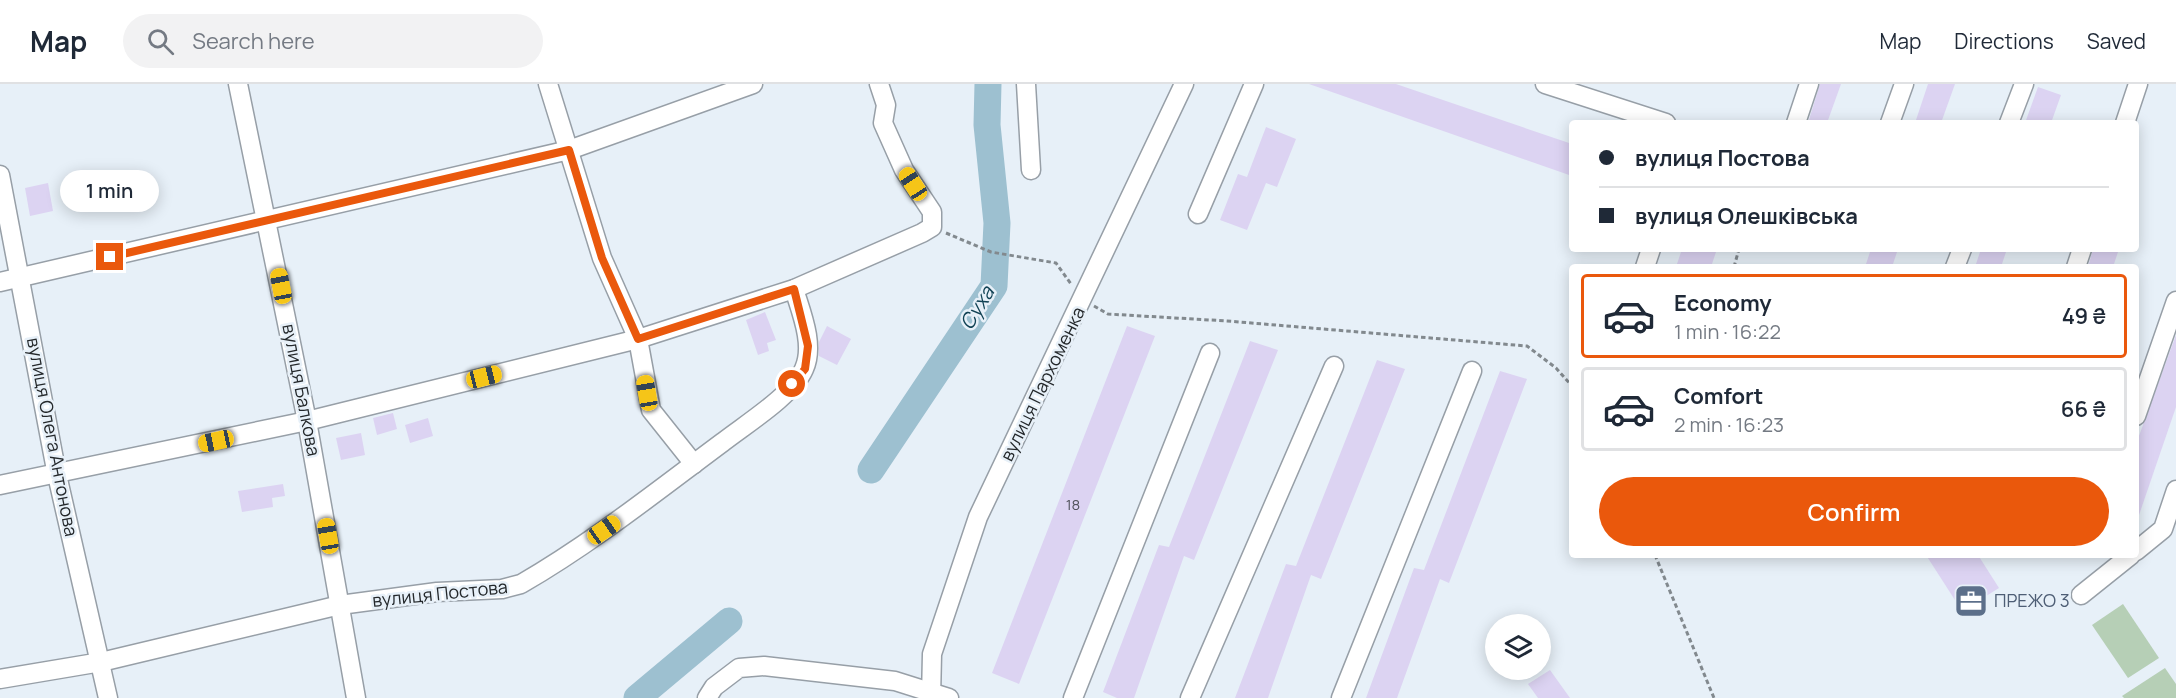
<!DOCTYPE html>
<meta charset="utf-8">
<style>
:root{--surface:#fff;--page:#f2f2f3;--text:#1f2937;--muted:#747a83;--line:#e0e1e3;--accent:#ea580c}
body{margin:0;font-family:Manrope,sans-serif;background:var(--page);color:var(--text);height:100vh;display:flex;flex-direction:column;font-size:22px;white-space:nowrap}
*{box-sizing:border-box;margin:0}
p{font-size:20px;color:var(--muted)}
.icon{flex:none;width:33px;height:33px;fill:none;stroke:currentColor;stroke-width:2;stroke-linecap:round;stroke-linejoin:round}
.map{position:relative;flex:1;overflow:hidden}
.side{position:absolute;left:1569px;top:180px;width:570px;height:294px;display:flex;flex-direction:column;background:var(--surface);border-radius:6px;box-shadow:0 3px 15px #0003}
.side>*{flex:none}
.top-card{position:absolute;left:1569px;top:36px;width:570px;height:132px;border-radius:6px;box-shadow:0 3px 15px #0003;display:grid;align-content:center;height:132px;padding:0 30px;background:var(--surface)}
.controls{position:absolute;left:1485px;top:530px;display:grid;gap:12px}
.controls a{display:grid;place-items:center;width:66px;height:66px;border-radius:50%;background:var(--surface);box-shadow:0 3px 15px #0003;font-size:30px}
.end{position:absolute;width:27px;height:27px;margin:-14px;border:8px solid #ea580c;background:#fff;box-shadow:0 0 0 3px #fff}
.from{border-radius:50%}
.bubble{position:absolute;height:42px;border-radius:21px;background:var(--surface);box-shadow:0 3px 15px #0003;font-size:20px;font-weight:600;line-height:42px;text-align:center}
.car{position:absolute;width:18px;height:36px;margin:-18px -9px;border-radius:8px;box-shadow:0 0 4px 2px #0007;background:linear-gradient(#f5c518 24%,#345 0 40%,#f5c518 0 76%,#345 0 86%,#f5c518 0)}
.top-card b{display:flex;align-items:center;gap:21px;height:57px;font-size:22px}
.top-card b+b{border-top:2px solid var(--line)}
.top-card i{width:15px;height:15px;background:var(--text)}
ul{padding:10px 0 0;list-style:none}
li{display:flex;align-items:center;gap:18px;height:84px;margin:0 12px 9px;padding:0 18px;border:3px solid var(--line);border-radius:6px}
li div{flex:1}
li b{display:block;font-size:22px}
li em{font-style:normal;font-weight:600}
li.on{border-color:var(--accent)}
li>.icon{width:54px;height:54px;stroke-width:1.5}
.cta{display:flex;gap:12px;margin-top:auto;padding:12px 30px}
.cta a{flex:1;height:69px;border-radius:36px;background:var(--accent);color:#fff;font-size:24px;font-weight:600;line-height:69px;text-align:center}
header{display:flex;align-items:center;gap:36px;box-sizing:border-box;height:84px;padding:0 30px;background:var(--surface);border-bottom:2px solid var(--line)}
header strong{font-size:28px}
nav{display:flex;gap:33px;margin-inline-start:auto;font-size:21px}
.search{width:420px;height:54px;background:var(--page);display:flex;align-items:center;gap:15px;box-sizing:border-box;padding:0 21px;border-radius:33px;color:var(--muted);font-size:22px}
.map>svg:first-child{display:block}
.green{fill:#b6cfb6}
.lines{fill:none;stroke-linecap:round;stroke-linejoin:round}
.river{stroke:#9dc0d0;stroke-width:27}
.building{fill:#dcd3f2}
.minor-casing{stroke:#979fa7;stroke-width:21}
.path{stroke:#82898e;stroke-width:3;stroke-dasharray:4.5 3;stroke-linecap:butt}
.minor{stroke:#fff;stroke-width:18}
.route{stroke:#ea580c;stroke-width:8}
.labels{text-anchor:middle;stroke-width:5;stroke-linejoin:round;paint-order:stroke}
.number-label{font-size:15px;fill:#52535d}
.street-label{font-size:18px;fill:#24282b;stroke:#e7f0f8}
.service-label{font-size:18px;fill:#4e5e75;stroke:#e7f0f8;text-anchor:start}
.water-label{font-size:20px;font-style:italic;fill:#114254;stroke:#e7f0f8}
</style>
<header>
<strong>Map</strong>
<div class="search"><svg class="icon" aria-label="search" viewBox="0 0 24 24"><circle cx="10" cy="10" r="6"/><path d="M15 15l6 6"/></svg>Search here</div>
<nav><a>Map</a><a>Directions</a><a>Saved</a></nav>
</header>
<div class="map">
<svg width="2176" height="614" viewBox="0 0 2176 614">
<rect width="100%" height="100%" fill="#e7f0f8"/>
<g class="green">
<path d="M 2123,520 L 2159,574 L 2128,594 L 2092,541 Z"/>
<path d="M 2165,584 L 2176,600 L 2176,614 L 2124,614 L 2122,612 Z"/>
</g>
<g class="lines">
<g class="river">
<path d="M 871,386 L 994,202 L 997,139 L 987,41 L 988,0"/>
<path d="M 637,614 L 729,537"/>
</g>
</g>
<g class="building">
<path d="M 1309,0 L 1396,0 L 1572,60 L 1572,92 Z"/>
<path d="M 1820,0 L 1841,0 L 1827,39 L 1808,39 Z"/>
<path d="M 1928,0 L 1955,0 L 1941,39 L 1915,39 Z"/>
<path d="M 2038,3 L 2061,11 L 2051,39 L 2025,39 Z"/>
<path d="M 1266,43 L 1296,55 L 1277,103 L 1266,99 L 1247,146 L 1220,136 L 1238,90 L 1247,93 Z"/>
<path d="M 48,99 L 53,127 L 30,132 L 25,104 Z"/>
<path d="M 1682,165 L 1717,165 L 1711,183 L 1676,183 Z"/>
<path d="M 1871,165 L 1898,165 L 1892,183 L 1865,183 Z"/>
<path d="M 1981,165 L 2007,165 L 2001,183 L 1975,183 Z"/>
<path d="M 2093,165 L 2119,165 L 2113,183 L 2088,183 Z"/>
<path d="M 765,228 L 776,256 L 767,259 L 769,267 L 758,271 L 746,236 Z"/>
<path d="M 827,242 L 851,255 L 837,281 L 819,272 L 819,258 Z"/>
<path d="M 1127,242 L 1155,252 L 1019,600 L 992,589 Z"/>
<path d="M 2176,251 L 2176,323 L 2138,434 L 2136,434 L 2136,360 Z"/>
<path d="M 1250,257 L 1278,266 L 1194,476 L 1184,472 L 1134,614 L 1117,614 L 1103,608 L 1159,461 L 1169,463 Z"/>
<path d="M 1377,276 L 1405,285 L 1321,495 L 1311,491 L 1268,614 L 1235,614 L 1286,480 L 1296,482 Z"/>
<path d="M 1500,287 L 1527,295 L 1449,499 L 1440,495 L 1397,614 L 1366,614 L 1414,484 L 1424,486 Z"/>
<path d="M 393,329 L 397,345 L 377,351 L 373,334 Z"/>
<path d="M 428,334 L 433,352 L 410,359 L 405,341 Z"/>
<path d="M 361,349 L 365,371 L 341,376 L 336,354 Z"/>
<path d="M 283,400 L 285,412 L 272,414 L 273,423 L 242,428 L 238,407 Z"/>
<path d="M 1926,471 L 1978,471 L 1999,504 L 1962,527 Z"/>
<path d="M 1550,586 L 1570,614 L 1538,614 L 1528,600 Z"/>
</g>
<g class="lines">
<g class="minor-casing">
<g id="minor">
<path d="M 238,0 L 307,337 L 356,614"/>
<path d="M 548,0 L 602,174 L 638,255 L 651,326 L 694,380"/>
<path d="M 1026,0 L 1031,86"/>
<path d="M 1545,0 L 1666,39"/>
<path d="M 1796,39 L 1809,0"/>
<path d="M 1890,39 L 1904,0"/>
<path d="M 2009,39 L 2024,0"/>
<path d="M 2125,39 L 2138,0"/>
<path d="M 0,91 L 57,391 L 108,614"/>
<path d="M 1198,130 L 1254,0"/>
<path d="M 1645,183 L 1651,165"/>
<path d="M 1955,183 L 1962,165"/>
<path d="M 2076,183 L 2082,165"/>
<path d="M 0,198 L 569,66 L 753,0"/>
<path d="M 2136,332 L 2176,217"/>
<path d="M 0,401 L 307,337 L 638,255 L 794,205 L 922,149 L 932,143 L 932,128 L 904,86 L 883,39 L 886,21 L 879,0"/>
<path d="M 2136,467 L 2163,445 L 2176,406"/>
<path d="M 2081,511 L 2131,471"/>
<path d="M 0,595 L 101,578 L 340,521 L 437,508 L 502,505 L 521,500 C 592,459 657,407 723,358 C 746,340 793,311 804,285 C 815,261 801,228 794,205"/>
<path d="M 707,614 L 714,603 L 739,584 L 764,582 L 895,597 L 949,614"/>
<path d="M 931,614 L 932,570 L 978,433 L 1184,0"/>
<path d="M 1073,614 L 1210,269"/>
<path d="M 1190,614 L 1334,282"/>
<path d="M 1341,614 L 1472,287"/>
</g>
</g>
<g class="path">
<path d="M 946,149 L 991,168 L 1056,179 L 1071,200"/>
<path d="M 1734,183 L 1739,165"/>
<path d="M 1094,222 L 1108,230 L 1227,237 L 1527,262 L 1556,284 L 1572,302"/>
<path d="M 1655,471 L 1714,614"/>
</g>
<use href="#minor" class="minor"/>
</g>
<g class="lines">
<path class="route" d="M 110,173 L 569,66 L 602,174 L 638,255 L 794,205 L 808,262 L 805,285 L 792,300"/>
</g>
<defs>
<g id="office-square" transform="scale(1.725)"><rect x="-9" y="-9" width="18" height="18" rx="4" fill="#5c6f8a" stroke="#e7f0f8"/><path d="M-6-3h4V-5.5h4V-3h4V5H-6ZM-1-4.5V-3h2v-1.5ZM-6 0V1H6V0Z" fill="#fff"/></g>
</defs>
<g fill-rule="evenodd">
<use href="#office-square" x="1971" y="517"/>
</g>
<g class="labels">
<g class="number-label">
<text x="1073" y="426">18</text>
</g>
<g class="street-label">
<text transform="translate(1043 300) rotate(-64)" y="6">вулиця Пархоменка</text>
<text transform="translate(301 306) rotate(79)" y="6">вулиця Балкова</text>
<text transform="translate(52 353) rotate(79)" y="6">вулиця Олега Антонова</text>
<text transform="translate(440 510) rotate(-6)" y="6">вулиця Постова</text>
</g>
<g class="service-label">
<text x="1994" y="523">ПРЕЖО 3</text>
</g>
<g class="water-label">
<text transform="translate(977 224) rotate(-59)" y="7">Суха</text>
</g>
</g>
</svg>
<div class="controls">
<a><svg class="icon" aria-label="layers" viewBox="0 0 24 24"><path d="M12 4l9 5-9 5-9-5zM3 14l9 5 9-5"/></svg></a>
</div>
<i class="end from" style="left:792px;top:300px"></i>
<i class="end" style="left:110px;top:173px"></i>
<div class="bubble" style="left:60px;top:86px;width:99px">1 min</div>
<i class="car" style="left:913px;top:100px;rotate:327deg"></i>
<i class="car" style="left:281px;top:202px;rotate:349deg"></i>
<i class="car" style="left:484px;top:293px;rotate:76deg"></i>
<i class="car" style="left:647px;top:309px;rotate:350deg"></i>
<i class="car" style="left:216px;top:357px;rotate:258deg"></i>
<i class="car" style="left:604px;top:446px;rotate:55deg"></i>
<i class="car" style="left:328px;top:452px;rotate:350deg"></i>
<div class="top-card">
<b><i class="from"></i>вулиця Постова</b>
<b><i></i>вулиця Олешківська</b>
</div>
<section class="side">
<ul>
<li class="on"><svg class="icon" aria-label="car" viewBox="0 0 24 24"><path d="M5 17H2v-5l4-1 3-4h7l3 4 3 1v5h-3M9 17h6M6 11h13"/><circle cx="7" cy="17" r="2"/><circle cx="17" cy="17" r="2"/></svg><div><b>Economy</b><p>1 min · 16:22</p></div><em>49 ₴</em></li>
<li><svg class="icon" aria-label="car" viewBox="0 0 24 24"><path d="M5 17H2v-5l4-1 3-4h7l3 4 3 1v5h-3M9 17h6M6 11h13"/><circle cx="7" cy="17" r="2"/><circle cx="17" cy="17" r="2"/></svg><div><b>Comfort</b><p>2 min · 16:23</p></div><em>66 ₴</em></li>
</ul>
<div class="cta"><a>Confirm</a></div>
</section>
</div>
